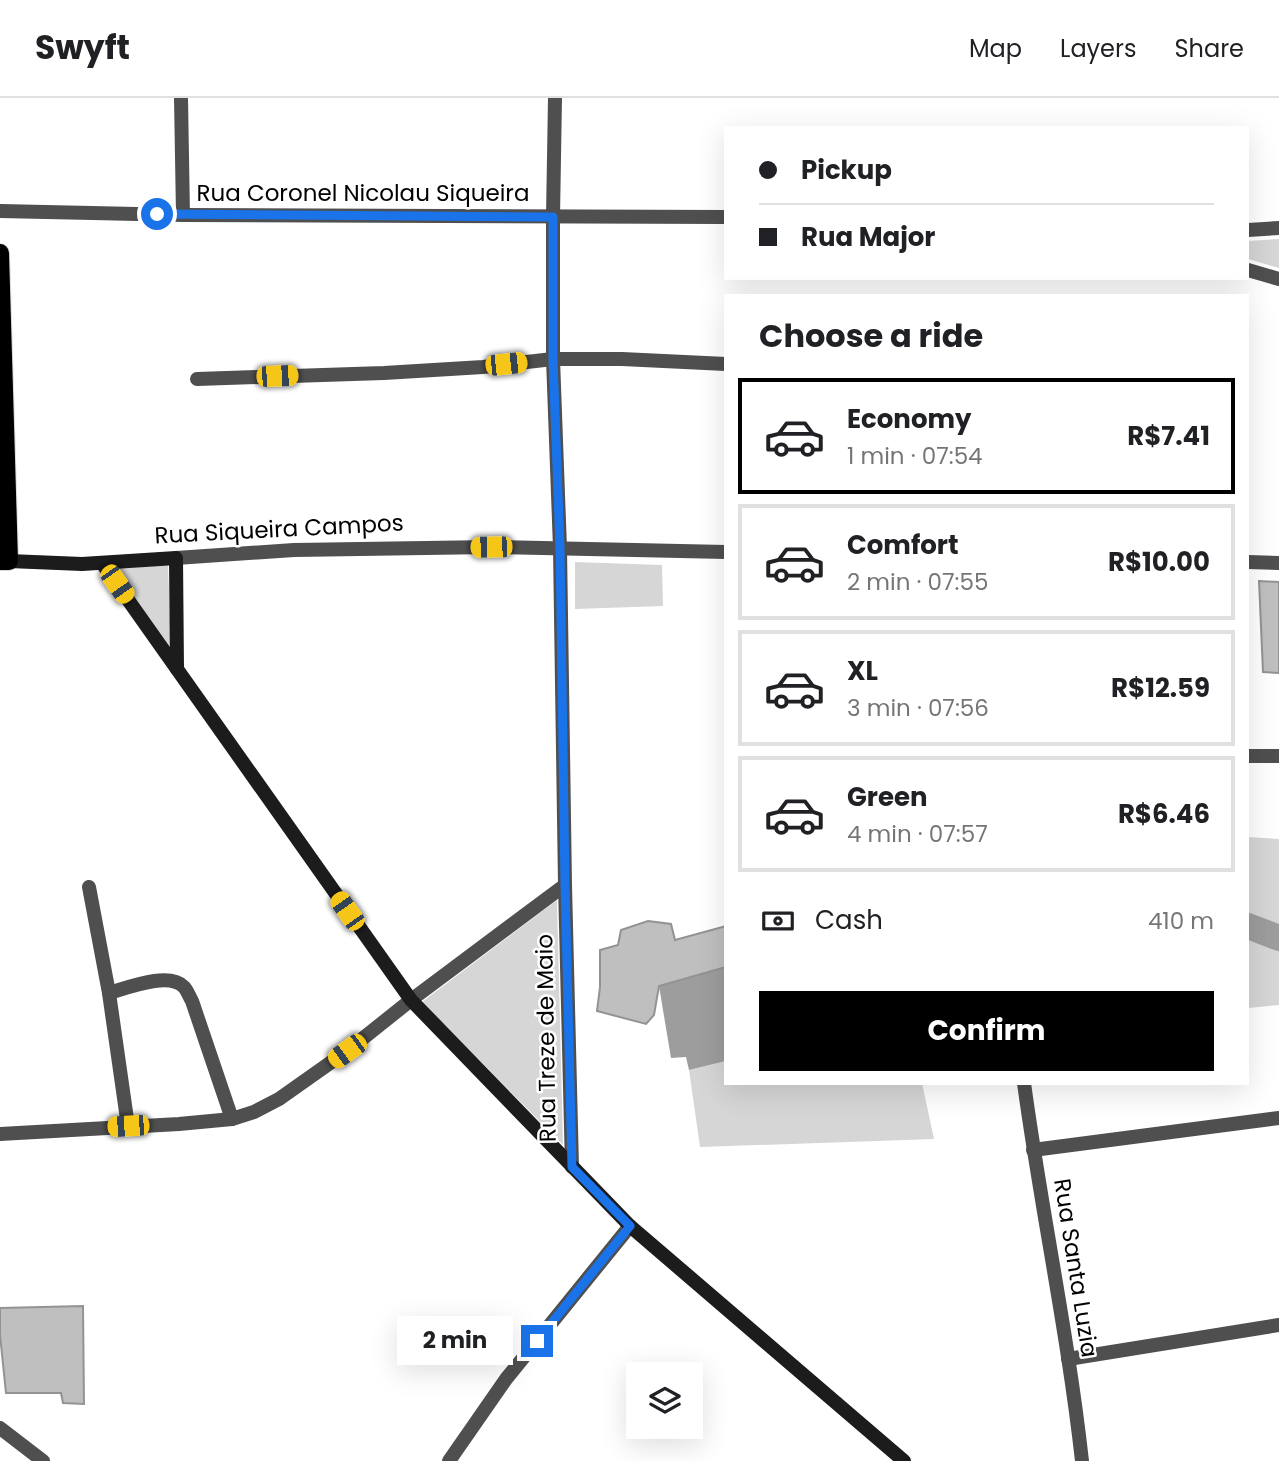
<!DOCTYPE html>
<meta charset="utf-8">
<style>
:root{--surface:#fff;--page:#f6f6f6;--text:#202124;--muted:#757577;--line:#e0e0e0;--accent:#000}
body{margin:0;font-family:Poppins,sans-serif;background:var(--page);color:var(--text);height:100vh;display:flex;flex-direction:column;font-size:26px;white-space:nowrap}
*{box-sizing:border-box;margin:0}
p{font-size:23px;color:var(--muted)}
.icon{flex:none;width:38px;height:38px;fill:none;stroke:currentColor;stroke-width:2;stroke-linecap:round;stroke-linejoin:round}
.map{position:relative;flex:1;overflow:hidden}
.panel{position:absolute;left:724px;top:196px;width:525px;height:791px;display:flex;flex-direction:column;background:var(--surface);border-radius:0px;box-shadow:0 7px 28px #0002}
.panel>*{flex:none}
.top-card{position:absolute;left:724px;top:28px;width:525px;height:154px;border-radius:0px;box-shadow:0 7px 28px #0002;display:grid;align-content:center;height:154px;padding:0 35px;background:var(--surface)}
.fabs{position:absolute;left:626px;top:1264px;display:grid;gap:14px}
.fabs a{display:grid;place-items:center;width:77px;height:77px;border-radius:0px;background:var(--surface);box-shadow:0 7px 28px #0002;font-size:35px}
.end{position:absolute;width:32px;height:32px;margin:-16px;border:9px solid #1a73e8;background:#fff;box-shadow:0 0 0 4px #fff}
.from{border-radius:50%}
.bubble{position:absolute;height:49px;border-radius:0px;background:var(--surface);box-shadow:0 7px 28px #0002;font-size:23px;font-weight:700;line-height:49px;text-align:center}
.car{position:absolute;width:21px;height:42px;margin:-21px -10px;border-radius:9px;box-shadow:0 0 5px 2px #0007;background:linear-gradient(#f5c518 24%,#345 0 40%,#f5c518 0 76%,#345 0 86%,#f5c518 0)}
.top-card b{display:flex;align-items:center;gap:24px;height:66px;font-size:26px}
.top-card b+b{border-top:2px solid var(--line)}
.top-card i{width:18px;height:18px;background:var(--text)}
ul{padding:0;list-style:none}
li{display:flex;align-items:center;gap:21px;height:116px;margin:0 14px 10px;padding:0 21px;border:4px solid var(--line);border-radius:0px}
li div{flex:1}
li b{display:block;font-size:26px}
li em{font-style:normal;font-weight:700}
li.active{border-color:var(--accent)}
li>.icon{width:63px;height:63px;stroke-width:1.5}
h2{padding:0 35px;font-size:32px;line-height:84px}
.pay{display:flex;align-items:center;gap:18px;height:77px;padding:0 35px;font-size:26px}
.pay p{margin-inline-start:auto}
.primary-button{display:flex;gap:14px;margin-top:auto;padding:14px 35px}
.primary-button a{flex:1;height:80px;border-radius:0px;background:var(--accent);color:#fff;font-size:28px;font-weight:700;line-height:80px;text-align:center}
header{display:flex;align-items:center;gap:42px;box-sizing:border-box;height:98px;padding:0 35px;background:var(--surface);border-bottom:2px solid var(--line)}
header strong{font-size:33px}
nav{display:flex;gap:38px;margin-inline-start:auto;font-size:24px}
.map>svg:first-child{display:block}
.green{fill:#d6d6d6}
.water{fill:#9d9d9d}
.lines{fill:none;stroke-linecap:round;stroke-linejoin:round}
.canal{stroke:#9d9d9d;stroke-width:26}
.building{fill:#bfbfbf;stroke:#939393;stroke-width:2}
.primary-casing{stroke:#dbdbdb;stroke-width:20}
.lane{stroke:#4f4f4f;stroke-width:14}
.street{stroke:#4f4f4f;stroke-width:14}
.secondary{stroke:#1c1c1c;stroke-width:14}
.primary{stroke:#000;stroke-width:18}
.route{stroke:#1a73e8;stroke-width:9}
.labels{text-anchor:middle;stroke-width:5;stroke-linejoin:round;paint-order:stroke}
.street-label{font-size:23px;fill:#000;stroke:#fff}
</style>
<header>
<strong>Swyft</strong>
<nav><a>Map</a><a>Layers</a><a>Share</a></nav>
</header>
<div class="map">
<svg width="1279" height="1363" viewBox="0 0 1279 1363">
<rect width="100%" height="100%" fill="#fff"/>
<g class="green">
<path d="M 1279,141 L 1279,170 L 1248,161 L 1248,143 Z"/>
<path d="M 575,464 L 662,467 L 663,508 L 575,511 Z"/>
<path d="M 168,467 L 171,550 L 113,469 Z"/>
<path d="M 1248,739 L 1279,741 L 1279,907 L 1248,910 Z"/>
<path d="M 557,802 L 563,1047 L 422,904 Z"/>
<path d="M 726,963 L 726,985 L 922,985 L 934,1041 L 700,1049 L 689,972 Z"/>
</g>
<path class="water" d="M 726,869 L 726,963 L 689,972 L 686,959 L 671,960 L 659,888 Z"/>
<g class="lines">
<path class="canal" d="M 1248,828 L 1279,840"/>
</g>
<g class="building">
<path d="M 1259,483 L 1279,484 L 1279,575 L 1263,574 Z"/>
<path d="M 648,823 L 671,826 L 675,842 L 726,828 L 726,869 L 659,888 L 654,917 L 646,926 L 597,913 L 600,889 L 600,852 L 618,847 L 621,832 Z"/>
<path d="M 83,1208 L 84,1306 L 63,1305 L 61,1295 L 6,1295 L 0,1237 L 0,1210 Z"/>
</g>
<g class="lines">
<g class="primary-casing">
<path id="primary" d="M 0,155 L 9,463 L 0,463"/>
</g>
<g class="lane">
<path d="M 89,789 L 109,895 L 128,1028"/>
<path d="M 109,895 C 127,890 169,873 184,889 C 187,892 189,898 192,903 L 232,1021"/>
</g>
<g class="street">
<path d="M 181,0 L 183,117"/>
<path d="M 555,0 L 553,119 L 553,261 L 560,450 L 565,787 L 572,1069"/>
<path d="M 0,113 L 183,117 L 726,119"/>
<path d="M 1248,132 L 1279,130"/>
<path d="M 1248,172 L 1279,181"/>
<path d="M 197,281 L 384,275 L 483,269 L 553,261 L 622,261 L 726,266"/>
<path d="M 176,460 L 294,452 L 491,449 L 726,454"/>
<path d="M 1248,464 L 1279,465"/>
<path d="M 1248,658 L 1279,658"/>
<path d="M 1024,985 C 1041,1111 1068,1236 1082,1363"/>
<path d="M 0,1036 L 179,1026 L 232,1021 L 254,1014 L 279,1001 L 347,953 L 411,902 L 565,787"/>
<path d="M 1033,1052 L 1279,1020"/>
<path d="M 1068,1261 L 1279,1227"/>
<path d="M 0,1330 L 43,1363"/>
<path d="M 449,1363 L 506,1281 L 630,1128"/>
</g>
<g class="secondary">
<path d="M 9,463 L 82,466 L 176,460 L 177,571"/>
<path d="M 102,465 L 411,902 L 630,1128 L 904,1363"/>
</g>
<use href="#primary" class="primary"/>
</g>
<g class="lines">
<path class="route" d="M 157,116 L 553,119 L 553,261 L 560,450 L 565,787 L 572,1069 L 630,1128 L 537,1243"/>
</g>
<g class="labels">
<g class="street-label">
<text x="363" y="103">Rua Coronel Nicolau Siqueira</text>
<text transform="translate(279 431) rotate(-3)" y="8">Rua Siqueira Campos</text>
<text transform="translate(546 940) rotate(-91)" y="8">Rua Treze de Maio</text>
<text transform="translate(1076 1170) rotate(81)" y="8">Rua Santa Luzia</text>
</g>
</g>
</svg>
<div class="fabs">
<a><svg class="icon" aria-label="layers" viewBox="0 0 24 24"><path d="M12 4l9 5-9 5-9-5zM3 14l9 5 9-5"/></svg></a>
</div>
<i class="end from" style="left:157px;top:116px"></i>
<i class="end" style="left:537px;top:1243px"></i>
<div class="bubble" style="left:397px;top:1218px;width:116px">2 min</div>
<i class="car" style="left:506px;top:266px;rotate:84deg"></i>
<i class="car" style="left:277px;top:278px;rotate:88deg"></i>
<i class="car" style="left:491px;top:449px;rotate:269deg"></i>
<i class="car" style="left:117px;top:486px;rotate:145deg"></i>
<i class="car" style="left:347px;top:813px;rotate:325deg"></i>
<i class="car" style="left:347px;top:953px;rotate:234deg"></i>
<i class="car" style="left:128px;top:1028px;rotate:267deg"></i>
<div class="top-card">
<b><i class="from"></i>Pickup</b>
<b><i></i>Rua Major</b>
</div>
<section class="panel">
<h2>Choose a ride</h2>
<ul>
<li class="active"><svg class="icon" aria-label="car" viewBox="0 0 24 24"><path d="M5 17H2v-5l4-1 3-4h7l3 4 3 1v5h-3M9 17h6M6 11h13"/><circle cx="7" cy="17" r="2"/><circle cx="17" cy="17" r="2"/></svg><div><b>Economy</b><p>1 min · 07:54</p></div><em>R$7.41</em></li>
<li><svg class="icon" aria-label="car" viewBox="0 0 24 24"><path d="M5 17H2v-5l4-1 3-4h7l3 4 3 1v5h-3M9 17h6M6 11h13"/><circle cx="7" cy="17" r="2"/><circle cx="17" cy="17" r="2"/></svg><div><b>Comfort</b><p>2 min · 07:55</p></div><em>R$10.00</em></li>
<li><svg class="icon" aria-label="car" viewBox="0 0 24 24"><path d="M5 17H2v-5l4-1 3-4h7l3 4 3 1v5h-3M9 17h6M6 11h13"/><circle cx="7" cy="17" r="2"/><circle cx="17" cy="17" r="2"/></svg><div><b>XL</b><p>3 min · 07:56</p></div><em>R$12.59</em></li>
<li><svg class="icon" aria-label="car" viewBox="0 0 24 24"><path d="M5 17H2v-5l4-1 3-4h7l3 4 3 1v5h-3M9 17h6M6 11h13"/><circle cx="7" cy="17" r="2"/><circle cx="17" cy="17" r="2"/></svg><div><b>Green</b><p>4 min · 07:57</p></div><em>R$6.46</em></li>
</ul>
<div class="pay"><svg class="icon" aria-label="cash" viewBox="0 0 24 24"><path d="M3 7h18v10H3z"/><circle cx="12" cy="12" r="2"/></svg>Cash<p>410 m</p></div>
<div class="primary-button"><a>Confirm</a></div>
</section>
</div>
